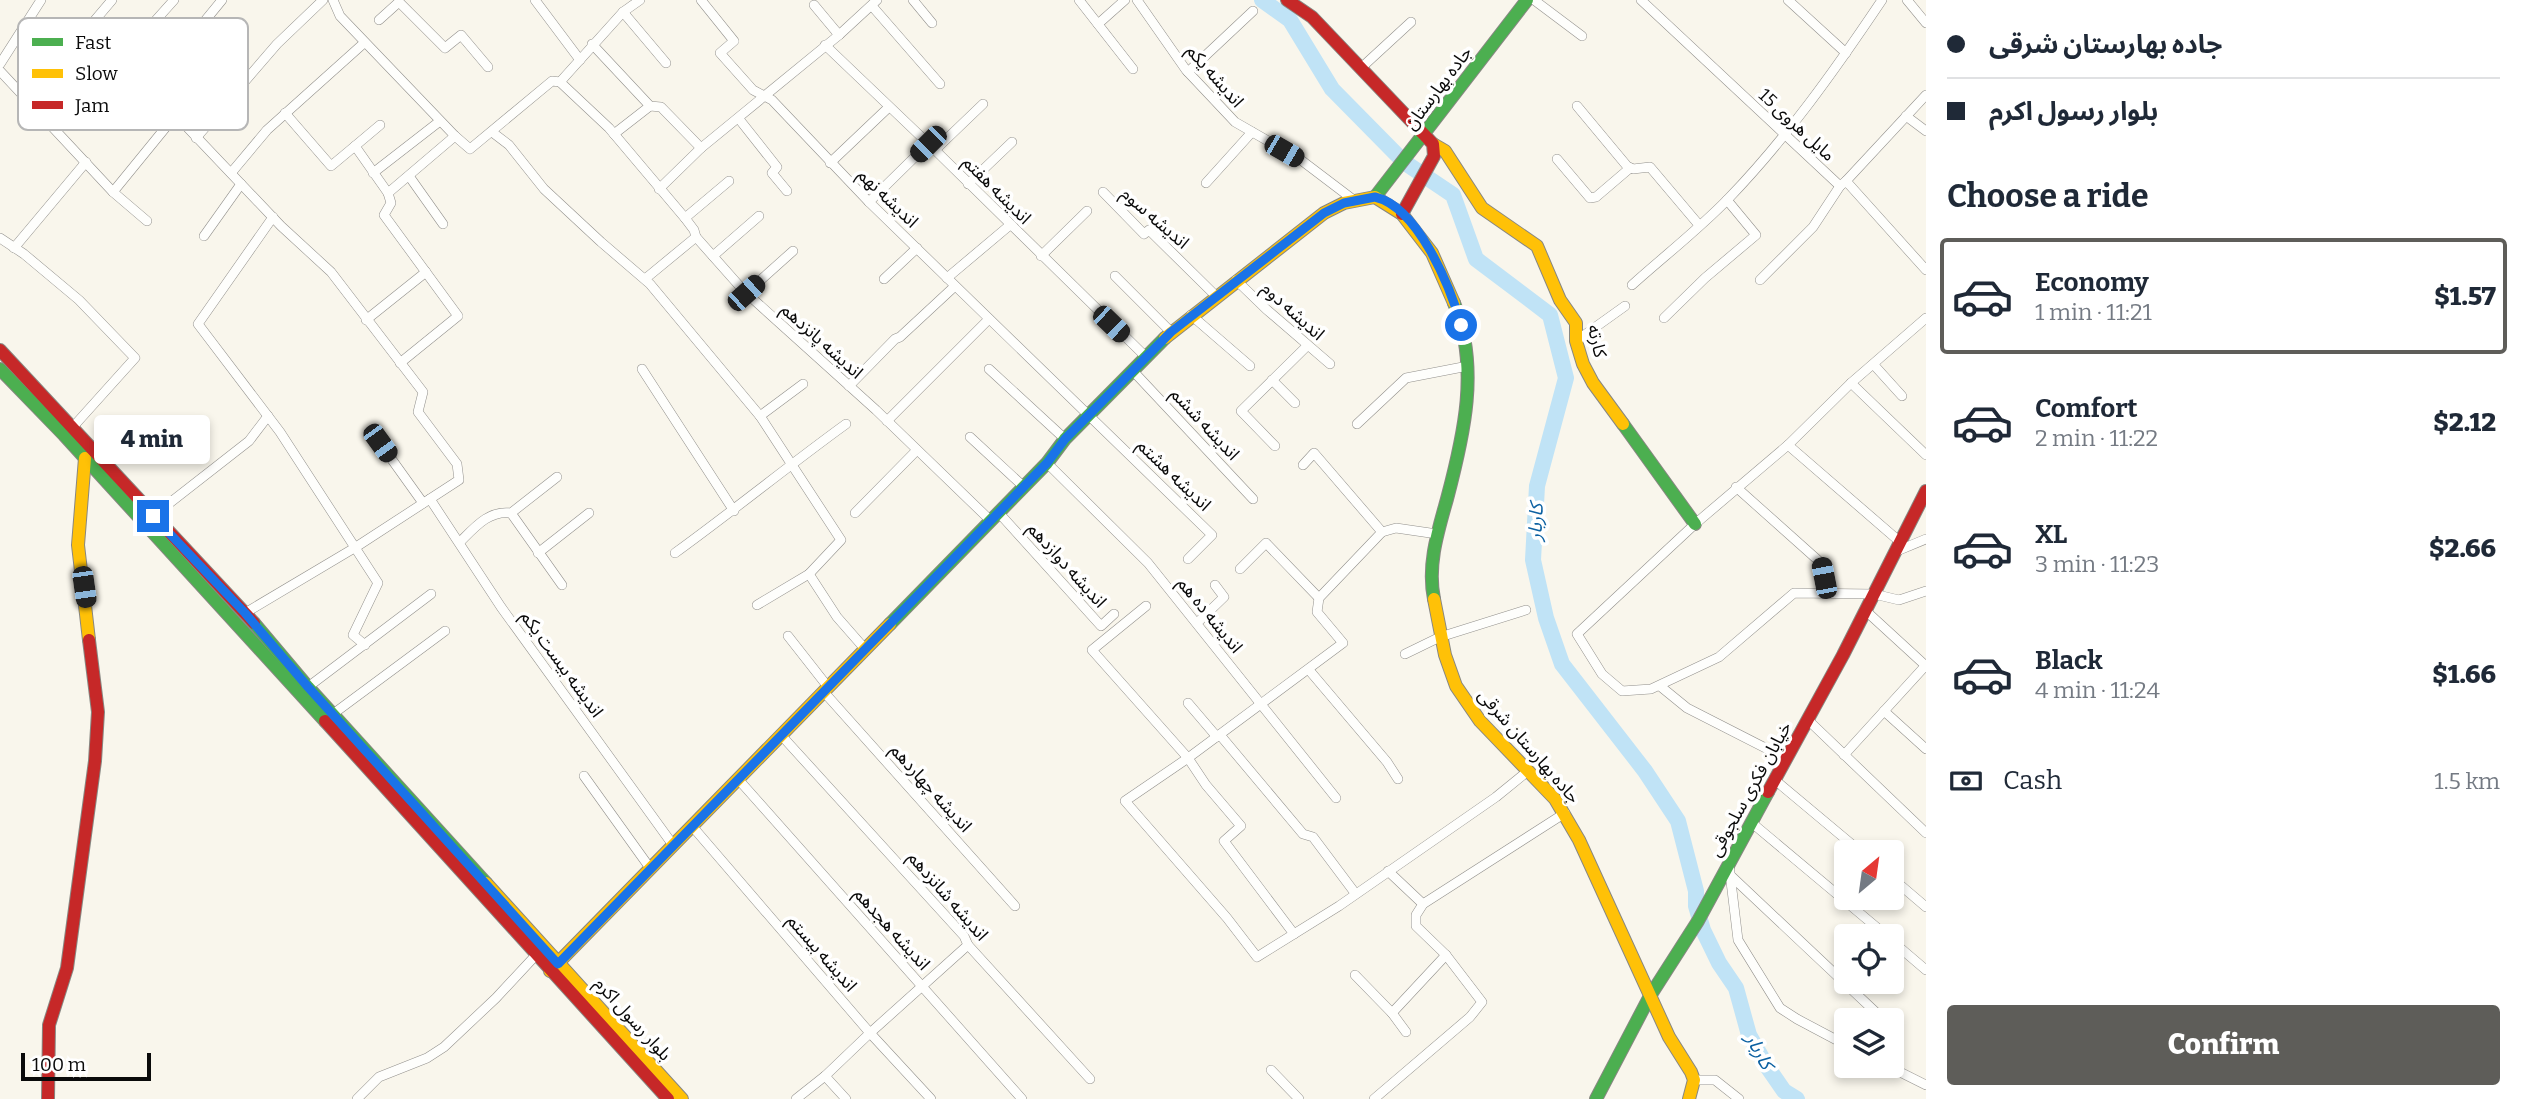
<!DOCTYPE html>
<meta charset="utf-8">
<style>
:root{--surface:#fff;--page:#f2f2f3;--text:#1f2937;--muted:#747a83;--line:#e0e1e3;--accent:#5e5d59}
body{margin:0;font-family:Bitter,"Noto Sans Arabic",serif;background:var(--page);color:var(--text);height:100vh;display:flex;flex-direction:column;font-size:26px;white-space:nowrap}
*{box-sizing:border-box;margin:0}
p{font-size:23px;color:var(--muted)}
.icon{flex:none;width:38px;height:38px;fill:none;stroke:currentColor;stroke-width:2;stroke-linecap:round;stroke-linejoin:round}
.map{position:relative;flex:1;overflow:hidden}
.side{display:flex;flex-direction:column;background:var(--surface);width:595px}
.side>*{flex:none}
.guide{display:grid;align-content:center;height:154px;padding:0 21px;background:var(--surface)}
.needle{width:46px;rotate:29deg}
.fabs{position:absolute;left:1834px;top:840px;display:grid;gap:14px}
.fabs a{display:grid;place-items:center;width:70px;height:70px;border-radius:7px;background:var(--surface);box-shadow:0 4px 10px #0003;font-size:35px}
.scale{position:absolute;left:21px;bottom:18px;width:130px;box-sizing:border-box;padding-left:7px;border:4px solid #0a0a0a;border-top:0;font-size:19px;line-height:24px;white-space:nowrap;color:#0a0a0a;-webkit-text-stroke:5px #fff;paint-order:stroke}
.end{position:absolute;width:32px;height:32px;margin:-16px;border:9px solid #1a73e8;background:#fff;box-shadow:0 0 0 4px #fff}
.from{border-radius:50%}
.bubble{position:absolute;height:49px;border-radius:7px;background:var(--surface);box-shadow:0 4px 10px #0003;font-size:23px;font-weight:800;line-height:49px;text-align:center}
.car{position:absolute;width:21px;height:42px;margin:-21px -10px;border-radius:9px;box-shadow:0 0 5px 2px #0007;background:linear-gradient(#222 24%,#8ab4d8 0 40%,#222 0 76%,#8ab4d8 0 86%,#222 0)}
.guide b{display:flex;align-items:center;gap:24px;height:66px;font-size:26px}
.guide b+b{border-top:2px solid var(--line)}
.guide i{width:18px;height:18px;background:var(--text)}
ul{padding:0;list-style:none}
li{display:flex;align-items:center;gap:21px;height:116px;margin:0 14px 10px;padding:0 7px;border:4px solid transparent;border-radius:7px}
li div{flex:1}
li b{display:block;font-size:26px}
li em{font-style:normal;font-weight:800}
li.active{border-color:var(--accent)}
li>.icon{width:63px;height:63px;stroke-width:1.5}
h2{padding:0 21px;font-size:32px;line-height:84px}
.pay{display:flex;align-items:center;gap:18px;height:77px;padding:0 21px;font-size:26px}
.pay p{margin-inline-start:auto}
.cta{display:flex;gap:14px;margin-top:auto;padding:14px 21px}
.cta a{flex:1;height:80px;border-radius:7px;background:var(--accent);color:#fff;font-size:28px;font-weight:800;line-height:80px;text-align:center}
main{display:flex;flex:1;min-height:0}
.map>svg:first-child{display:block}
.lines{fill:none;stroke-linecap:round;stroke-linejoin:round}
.river{stroke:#c0e3f6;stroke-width:16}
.street-casing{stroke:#92908c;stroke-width:10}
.fast-casing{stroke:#888782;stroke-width:14}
.slow-casing{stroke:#888782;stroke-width:14}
.jam-casing{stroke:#888782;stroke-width:14}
.street{stroke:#fefefc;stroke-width:9}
.fast{stroke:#4caf50;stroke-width:12}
.slow{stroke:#ffc107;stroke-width:12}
.jam{stroke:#c62828;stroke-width:12}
.route{stroke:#1a73e8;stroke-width:9}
.labels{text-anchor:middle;stroke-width:7;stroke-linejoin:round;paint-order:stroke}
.street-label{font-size:18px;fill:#0a0a0a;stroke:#fff}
.water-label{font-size:19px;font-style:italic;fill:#0c61a2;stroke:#fff}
.key{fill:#fff;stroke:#b6b6b6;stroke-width:2}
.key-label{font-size:19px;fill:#0a0a0a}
</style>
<main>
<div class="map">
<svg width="1926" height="1099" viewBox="0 0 1926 1099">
<rect width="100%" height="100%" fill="#f9f6ec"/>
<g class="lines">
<path class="river" d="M 1262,0 L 1290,20 L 1332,89 L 1404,162 L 1453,195 L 1476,259 L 1550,315 L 1566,378 L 1537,486 L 1533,560 L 1546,618 L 1562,664 L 1645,771 L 1678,821 L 1696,891 L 1696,906 L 1703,930 L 1719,963 L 1736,988 L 1749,1035 L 1766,1065 L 1784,1091 L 1797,1099"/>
<g class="street-casing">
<g id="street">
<path d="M 333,0 L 340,16 L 455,136 L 470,149 L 552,81 L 560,82"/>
<path d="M 535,0 L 580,60"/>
<path d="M 701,0 L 734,41 L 720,53 L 753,90 L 772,100 L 869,202 L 1212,535 L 1188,559"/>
<path d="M 913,0 L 932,23"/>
<path d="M 1079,0 L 1133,69"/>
<path d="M 1137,0 L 1186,70 L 1235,122 L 1301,160 L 1355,201"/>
<path d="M 1534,0 L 1582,36"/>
<path d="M 1641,0 L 1840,186 L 1846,181 L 1926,270"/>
<path d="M 1788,0 L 1846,53"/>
<path d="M 1907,0 L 1926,23"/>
<path d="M 814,5 L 839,35"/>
<path d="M 872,6 L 940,84"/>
<path d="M 623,12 L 666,63"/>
<path d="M 379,20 L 399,2 L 445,48 L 461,35 L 488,67"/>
<path d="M 1098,24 L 1125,0"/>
<path d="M 91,26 L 281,226 L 331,272 L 423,392 L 418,412 L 457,464 L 459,480 L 356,547 L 245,613"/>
<path d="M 592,44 L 650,106 L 661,107 L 701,148"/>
<path d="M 825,45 L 935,150 L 1146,357"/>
<path d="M 121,59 L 174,0"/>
<path d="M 61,60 L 112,0"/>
<path d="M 0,64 L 41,0"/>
<path d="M 1361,68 L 1411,22"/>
<path d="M 0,71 L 113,192 L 147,221"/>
<path d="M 1188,72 L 1253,11"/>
<path d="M 560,82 L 609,128 L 685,218 L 694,230 L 696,237 L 743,290 L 876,410 L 991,521"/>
<path d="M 560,82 L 623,12 L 640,0"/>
<path d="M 149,89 L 222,0"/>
<path d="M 1577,106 L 1627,166 L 1633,169 L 1650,167 L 1699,225"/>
<path d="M 285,113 L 331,166 L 355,146 L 388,193"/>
<path d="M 1906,116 L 1926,131"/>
<path d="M 739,119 L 777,167 L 772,173 L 787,191"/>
<path d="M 492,132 L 509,145 L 544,189 L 601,242 L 650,284 L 760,416 L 841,540 L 809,574 L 757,605"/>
<path d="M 614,134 L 650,106"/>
<path d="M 196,138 L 277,44 L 323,0"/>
<path d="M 355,146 L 380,125"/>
<path d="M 935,150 L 983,104"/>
<path d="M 1557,159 L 1590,198 L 1596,197 L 1630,168"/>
<path d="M 830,163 L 889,107"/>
<path d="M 231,173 L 267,130 L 364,43"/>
<path d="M 373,173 L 440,121"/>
<path d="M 409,176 L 443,224"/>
<path d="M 1846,181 L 1926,95"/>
<path d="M 1206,183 L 1252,132"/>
<path d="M 968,184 L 1012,142"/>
<path d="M 659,189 L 701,148 L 839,35 L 877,0"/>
<path d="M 113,192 L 175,116"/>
<path d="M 1103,192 L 1144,234 L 1149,230 L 1217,297"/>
<path d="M 869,202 L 928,144"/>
<path d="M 273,217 L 198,324 L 280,432 L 378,583 L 353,635 L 365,645"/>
<path d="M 685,218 L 729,181"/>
<path d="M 204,236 L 241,184"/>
<path d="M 0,238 L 24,254 L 79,300 L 135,358 L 72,428"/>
<path d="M 14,248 L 86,162"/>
<path d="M 713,256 L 759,216"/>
<path d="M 1041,256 L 1087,211"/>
<path d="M 1115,276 L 1171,332"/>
<path d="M 947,278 L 1010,225"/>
<path d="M 645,279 L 696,237"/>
<path d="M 884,279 L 917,248"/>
<path d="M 1236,280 L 1266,309 L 1330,364"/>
<path d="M 1760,280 L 1813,227 L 1840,186"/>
<path d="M 1632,285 C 1663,257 1698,230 1728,199 C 1786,139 1835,70 1882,0"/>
<path d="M 746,293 L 793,251"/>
<path d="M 1191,315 L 1250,366"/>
<path d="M 1664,318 L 1705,278 L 1756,235 L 1727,200"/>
<path d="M 1926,318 L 1851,383 L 1788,445 L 1695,524 L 1577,634 L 1602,674 L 1622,691 L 1651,689 L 1719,657 L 1794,593 L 1874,594 L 1899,600 L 1926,591"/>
<path d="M 366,320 L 426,272"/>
<path d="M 1576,341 L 1625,306"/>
<path d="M 400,363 L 458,316 L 384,215 L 391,203 L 388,193 L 455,136"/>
<path d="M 1874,365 L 1902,396"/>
<path d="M 642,369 L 734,511"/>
<path d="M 989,369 L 1065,439"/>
<path d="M 1133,371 L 1253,499"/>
<path d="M 1272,380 L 1295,403"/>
<path d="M 1851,383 L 1926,455"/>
<path d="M 849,386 L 895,339 L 900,337 L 955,286"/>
<path d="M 760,416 L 803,384"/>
<path d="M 887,421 L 989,319"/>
<path d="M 1357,424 L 1406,378 L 1468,366"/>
<path d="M 970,437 L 1024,487"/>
<path d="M 380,443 L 423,503"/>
<path d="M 1788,445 L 1899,541"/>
<path d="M 1275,446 L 1241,411 L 1307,346"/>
<path d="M 1047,463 L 1148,563 L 1336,798"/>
<path d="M 1303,465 L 1314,453 L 1382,532"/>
<path d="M 1736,487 L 1820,562 L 1826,593"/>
<path d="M 430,499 L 501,607 L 673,845"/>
<path d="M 511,513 L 562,585"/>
<path d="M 855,513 L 917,450"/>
<path d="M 999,513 L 1101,626 L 1114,614"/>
<path d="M 153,516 L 249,441 L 268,416"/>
<path d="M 1437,534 L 1396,528 L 1382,532 L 1319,598 L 1317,612 L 1343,643 L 1188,758 L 1125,801 L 1227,918 L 1257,957 L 1339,906 L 1496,797 L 1528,771"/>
<path d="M 460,542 C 475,527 489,510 511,513 L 557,477"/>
<path d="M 1897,551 L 1926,539"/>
<path d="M 538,553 L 589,513"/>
<path d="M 675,553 C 733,511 788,466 846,424"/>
<path d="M 1240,569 L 1266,543 L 1319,598"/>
<path d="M 809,574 L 837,617 L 865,649"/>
<path d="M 1146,606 L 1092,650 L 1188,758 L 1206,785 L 1241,826 L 1224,841 L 1294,934"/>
<path d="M 1866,611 L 1926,666"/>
<path d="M 1197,623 L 1224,597 L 1215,585"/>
<path d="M 788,636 L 828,687"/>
<path d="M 1405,654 L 1440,637 L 1526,610"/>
<path d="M 1309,670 L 1387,762 L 1398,779"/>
<path d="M 1660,686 L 1687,708 L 1787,759"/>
<path d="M 308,687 L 431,594"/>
<path d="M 823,691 L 1015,906"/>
<path d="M 1188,703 L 1217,737"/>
<path d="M 1884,711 L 1926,749"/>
<path d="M 333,714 L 445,631"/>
<path d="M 1808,720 L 1926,833"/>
<path d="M 781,735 L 964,936 L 968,945 L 1090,1079"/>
<path d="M 1220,735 L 1303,834 L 1313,837 L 1355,893"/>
<path d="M 1844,755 L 1926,665"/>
<path d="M 584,776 L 650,868"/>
<path d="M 738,779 L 1022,1099"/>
<path d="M 1775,780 L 1861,852"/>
<path d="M 1752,823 L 1887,936"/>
<path d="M 692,826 L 870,1033 L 931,1099"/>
<path d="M 1729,865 L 1738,940 L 1780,1008 L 1797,1019 L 1846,1045"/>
<path d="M 1388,871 L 1423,904 L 1565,813"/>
<path d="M 1730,875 L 1884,1020"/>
<path d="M 1892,878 L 1926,907"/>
<path d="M 1892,941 L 1926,970"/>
<path d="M 1355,975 L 1392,1013 L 1406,1032"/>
<path d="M 1392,1013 L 1446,955"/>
<path d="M 1892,1028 L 1898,1034"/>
<path d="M 1888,1066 L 1926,1085"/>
<path d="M 1271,1070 L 1299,1099"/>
<path d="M 825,1076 L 846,1099"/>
<path d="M 1694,1080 L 1715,1080 L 1739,1099"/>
<path d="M 357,1099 L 379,1077 L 427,1058 L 444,1047 L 496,998 L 536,955"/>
<path d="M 796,1099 L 825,1076 L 870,1033 L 968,945"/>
<path d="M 1374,1099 L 1470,1017 L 1482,1002 L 1446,955 L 1416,926 L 1416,915 L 1423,904"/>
</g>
</g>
<g class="fast-casing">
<g id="fast">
<path d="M 1375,197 L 1527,0"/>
<path d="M 0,369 L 64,435 L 325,721"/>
<path d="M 1623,424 L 1695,524"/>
<path d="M 1434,599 C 1427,565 1438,531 1447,499 C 1464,435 1480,367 1454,303"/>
<path d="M 254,623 L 308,687 L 486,883"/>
<path d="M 890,624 L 1047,463 L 1065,439 L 1165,338"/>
<path d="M 1596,1099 L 1650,996 L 1698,921 L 1768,792"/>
</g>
</g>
<g class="slow-casing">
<g id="slow">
<path d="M 1433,144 L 1445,151 L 1482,208 L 1537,246 L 1560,300 L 1576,323 L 1576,341 L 1583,364 L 1593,383 L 1623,424"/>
<path d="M 1165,338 L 1324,213 L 1344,203 L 1375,197 L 1402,214 L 1432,253 L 1454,303"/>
<path d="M 85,458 L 78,545 L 89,640"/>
<path d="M 1434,599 L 1445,655 L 1456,686 L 1480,721 L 1555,799 L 1579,840 L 1669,1037 L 1691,1072 L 1694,1080 L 1689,1099"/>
<path d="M 486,883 L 682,1099"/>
<path d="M 550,971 L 890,624"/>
</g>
</g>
<g class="jam-casing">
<g id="jam">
<path d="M 1287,0 L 1312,17 L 1433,144 L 1434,156 L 1402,214"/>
<path d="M 0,350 L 254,623"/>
<path d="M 325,721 L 668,1099"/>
<path d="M 1768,792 L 1843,655 L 1926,491"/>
<path d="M 48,1099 L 49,1025 L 67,968 L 95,761 L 98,712 L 89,640"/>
</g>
</g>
<use href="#street" class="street"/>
<use href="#fast" class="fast"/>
<use href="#slow" class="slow"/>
<use href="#jam" class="jam"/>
</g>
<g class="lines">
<path class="route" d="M 153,516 L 245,613 L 308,687 L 558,964 L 1047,463 L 1065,439 L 1171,332 L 1324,213 L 1344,203 L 1375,197 C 1418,207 1450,286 1461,325"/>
</g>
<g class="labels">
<g class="street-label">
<text transform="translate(1215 76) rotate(49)" y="6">اندیشه یکم</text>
<text transform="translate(1438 88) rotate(-53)" y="6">جاده بهارستان</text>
<text transform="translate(1797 125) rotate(43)" y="6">مایل هروی 15</text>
<text transform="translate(997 190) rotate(45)" y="6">اندیشه هفتم</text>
<text transform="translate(888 198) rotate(44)" y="6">اندیشه نهم</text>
<text transform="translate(1155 218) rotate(41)" y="6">اندیشه سوم</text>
<text transform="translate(1293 311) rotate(42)" y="6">اندیشه دوم</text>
<text transform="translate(822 341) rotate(42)" y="6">اندیشه پانزدهم</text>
<text transform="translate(1597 341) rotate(77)" y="6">کارته</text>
<text transform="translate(1205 424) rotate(47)" y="6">اندیشه ششم</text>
<text transform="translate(1174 475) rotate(44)" y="6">اندیشه هشتم</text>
<text transform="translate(1067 565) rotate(48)" y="6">اندیشه دوازدهم</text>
<text transform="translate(1210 615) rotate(51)" y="6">اندیشه ده هم</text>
<text transform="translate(562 664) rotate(54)" y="6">اندیشه بیست یکم</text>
<text transform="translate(1529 746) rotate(49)" y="6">جاده بهارستان شرقی</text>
<text transform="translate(931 788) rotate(48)" y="6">اندیشه چهاردهم</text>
<text transform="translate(1750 789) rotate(-61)" y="6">خیابان فکری سلجوقی</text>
<text transform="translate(948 896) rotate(49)" y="6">اندیشه شانزدهم</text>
<text transform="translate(892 929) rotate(48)" y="6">اندیشه هجدهم</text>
<text transform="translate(822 953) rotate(49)" y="6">اندیشه بیستم</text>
<text transform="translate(633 1019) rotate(48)" y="6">بلوار رسول اکرم</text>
</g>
<g class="water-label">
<text transform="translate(1535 522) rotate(-87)" y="7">کاربار</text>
<text transform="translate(1760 1051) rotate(62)" y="7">کاربار</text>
</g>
</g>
<rect x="18" y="18" width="230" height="112" rx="10" class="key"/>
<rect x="32" y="38" width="31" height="8" fill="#4caf50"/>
<rect x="32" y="69" width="31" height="9" fill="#ffc107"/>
<rect x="32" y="101" width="31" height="8" fill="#c62828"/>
<g class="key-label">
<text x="75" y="49">Fast</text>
<text x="75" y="80">Slow</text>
<text x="75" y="112">Jam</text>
</g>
</svg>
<div class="fabs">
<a><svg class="needle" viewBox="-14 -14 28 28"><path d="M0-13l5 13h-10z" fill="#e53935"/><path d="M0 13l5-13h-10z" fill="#747a83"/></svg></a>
<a><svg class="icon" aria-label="locate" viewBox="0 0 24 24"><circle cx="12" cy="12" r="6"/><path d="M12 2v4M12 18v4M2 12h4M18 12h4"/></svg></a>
<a><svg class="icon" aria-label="layers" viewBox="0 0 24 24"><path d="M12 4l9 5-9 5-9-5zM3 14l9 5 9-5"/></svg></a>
</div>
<div class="scale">100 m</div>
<i class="end from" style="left:1461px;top:325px"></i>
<i class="end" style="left:153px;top:516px"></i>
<div class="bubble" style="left:94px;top:415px;width:116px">4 min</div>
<i class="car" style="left:928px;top:144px;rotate:225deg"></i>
<i class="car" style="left:1284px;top:151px;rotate:120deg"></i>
<i class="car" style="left:746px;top:293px;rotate:48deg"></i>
<i class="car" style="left:1111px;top:324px;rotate:134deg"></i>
<i class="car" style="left:380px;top:443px;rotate:144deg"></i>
<i class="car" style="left:1824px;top:578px;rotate:349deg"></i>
<i class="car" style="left:84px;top:587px;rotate:172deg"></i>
</div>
<section class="side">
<div class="guide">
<b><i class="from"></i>جاده بهارستان شرقی</b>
<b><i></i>بلوار رسول اکرم</b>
</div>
<h2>Choose a ride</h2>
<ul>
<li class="active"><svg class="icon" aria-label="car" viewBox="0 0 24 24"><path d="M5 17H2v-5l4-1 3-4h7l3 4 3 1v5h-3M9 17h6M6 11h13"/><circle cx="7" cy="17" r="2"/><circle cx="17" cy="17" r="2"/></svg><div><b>Economy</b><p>1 min · 11:21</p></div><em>$1.57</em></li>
<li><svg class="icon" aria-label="car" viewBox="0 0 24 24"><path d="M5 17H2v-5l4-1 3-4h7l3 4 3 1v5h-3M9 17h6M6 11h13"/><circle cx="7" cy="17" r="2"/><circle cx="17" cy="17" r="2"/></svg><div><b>Comfort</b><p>2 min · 11:22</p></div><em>$2.12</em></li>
<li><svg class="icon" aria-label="car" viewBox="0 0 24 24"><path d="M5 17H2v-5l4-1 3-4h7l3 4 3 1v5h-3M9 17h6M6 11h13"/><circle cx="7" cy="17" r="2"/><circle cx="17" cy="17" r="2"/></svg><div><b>XL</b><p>3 min · 11:23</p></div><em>$2.66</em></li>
<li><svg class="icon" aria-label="car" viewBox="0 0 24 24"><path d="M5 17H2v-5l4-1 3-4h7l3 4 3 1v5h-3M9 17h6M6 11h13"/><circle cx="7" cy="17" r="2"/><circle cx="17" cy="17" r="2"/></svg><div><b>Black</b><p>4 min · 11:24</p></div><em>$1.66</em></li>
</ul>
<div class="pay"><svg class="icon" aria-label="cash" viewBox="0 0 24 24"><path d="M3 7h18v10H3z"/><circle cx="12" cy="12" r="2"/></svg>Cash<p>1.5 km</p></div>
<div class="cta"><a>Confirm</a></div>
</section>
</main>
